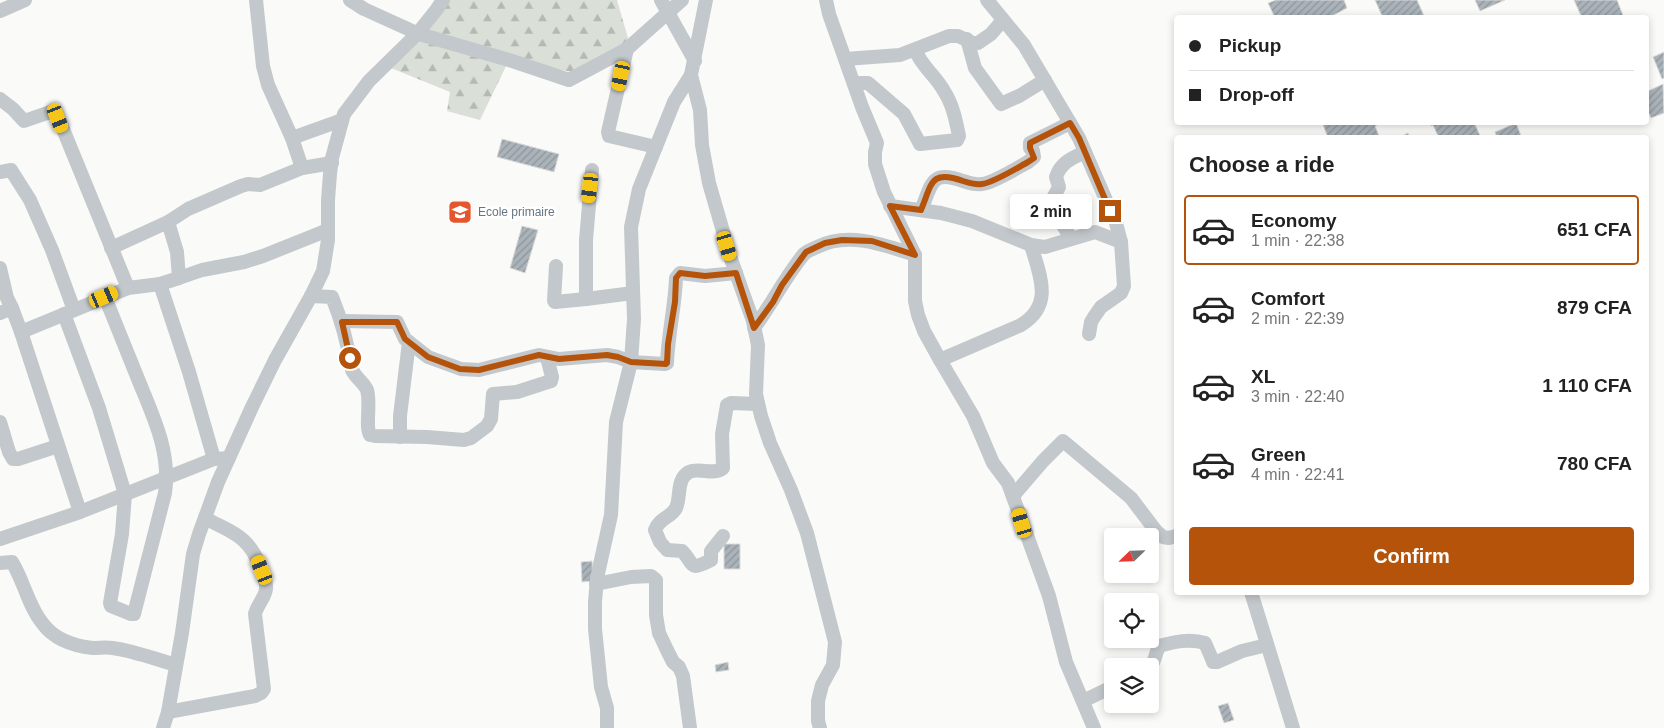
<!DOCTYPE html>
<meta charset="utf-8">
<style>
:root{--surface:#fff;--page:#f2f2f2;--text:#222;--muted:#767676;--line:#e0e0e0;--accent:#b45309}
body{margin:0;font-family:Arial,sans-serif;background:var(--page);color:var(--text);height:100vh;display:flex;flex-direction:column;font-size:19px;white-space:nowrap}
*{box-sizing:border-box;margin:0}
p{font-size:16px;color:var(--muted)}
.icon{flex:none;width:28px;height:28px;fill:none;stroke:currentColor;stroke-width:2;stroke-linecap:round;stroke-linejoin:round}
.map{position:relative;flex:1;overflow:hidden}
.side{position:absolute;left:1174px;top:135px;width:475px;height:460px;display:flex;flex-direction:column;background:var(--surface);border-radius:5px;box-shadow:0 2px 8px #0003}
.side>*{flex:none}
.banner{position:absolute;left:1174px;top:15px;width:475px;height:110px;border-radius:5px;box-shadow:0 2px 8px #0003;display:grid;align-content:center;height:110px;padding:0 15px;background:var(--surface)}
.needle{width:32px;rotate:247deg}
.tools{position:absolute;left:1104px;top:528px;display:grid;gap:10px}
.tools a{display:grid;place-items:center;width:55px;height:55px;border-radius:5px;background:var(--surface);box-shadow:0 2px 8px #0003;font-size:25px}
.end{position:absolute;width:22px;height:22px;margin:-11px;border:6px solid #b45309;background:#fff;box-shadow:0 0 0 2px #fff}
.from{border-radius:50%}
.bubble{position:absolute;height:35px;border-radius:5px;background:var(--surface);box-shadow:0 2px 8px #0003;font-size:16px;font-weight:700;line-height:35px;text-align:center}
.car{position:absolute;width:15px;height:30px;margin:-15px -8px;border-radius:6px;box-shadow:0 0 4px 1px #0007;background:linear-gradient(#f5c518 24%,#345 0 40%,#f5c518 0 76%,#345 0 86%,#f5c518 0)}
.banner b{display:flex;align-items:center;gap:18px;height:48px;font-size:19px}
.banner b+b{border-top:1px solid var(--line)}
.banner i{width:12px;height:12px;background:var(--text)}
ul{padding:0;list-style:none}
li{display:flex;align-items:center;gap:15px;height:70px;margin:0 10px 8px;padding:0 5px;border:2px solid transparent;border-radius:5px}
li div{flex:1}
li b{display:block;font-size:19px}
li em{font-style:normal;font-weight:700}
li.current{border-color:var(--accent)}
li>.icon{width:45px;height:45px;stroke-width:1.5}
h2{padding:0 15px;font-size:22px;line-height:60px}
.cta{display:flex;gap:10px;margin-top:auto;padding:10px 15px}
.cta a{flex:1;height:58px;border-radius:5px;background:var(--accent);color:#fff;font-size:20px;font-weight:700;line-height:58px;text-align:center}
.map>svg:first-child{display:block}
.forest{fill:url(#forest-firs)}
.building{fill:url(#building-hatch);stroke:#dcdcda}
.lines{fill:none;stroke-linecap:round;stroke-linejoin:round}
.street{stroke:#c3c8cc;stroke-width:14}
.route{stroke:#b45309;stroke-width:6}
.labels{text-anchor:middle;stroke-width:5;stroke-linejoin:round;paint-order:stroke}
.poi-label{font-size:12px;fill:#657683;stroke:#fff;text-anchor:start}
</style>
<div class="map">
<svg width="1664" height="728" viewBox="0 0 1664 728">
<defs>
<pattern id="forest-firs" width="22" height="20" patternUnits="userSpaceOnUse" patternTransform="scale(1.25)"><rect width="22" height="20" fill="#dadfd7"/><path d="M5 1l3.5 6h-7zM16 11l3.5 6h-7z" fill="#b4b9b4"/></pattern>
<pattern id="building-hatch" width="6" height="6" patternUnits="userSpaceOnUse" patternTransform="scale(1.25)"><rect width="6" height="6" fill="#aab3b9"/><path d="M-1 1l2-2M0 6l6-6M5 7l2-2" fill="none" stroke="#8e969c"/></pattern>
</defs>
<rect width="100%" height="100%" fill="#fafaf8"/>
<path class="forest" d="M 445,0 L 617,0 L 630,45 L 588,75 L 509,60 L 480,120 L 447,111 L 450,92 L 386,66 Z"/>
<g class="building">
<path d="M 1276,0 L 1344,0 L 1347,8 L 1328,18 L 1275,18 L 1268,3 Z"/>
<path d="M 1375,0 L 1417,0 L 1425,18 L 1383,18 Z"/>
<path d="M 1475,0 L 1505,0 L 1480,11 Z"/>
<path d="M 1574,0 L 1617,0 L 1624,18 L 1582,18 Z"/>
<path d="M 1664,52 L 1664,78 L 1662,79 L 1653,57 Z"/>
<path d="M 1663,84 L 1664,113 L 1651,118 L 1646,107 L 1646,92 Z"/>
<path d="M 1322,122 L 1383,122 L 1375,126 L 1380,138 L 1328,138 Z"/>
<path d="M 1430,122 L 1474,122 L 1481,138 L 1439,138 L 1433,125 L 1431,126 Z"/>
<path d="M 1516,123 L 1522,138 L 1497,138 L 1495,132 Z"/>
<path d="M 1408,133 L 1410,138 L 1398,138 Z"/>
<path d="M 502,139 L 559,154 L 554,172 L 497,157 Z"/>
<path d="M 522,226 L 538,230 L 525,273 L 510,268 Z"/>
<rect x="724" y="544" width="16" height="25"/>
<path d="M 592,561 L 593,581 L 582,582 L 581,562 Z"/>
<path d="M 728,662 L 729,670 L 716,672 L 715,665 Z"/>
<path d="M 1228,703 L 1234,720 L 1224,723 L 1218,706 Z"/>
</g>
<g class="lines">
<g class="street">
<path d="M 256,0 L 263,66 L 268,85 L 292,138 L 302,168"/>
<path d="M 350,0 L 364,9 L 419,34 L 509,60 L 569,80 L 627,49 L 682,0"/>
<path d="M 661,0 L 695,61"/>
<path d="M 706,0 L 691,75 L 700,110 L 702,145 L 709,183 L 731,259 L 753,321 L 758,345 L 756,394 L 761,416 L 770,443 L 791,490 L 807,533 L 835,642 L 833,665 L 822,685 L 818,701 L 818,721 L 820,728"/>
<path d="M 826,0 L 829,14 L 862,107 L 877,143 L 875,152 L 875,164 L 884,192 L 915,255 L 915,301 L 918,315 L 924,331 L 940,360 L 973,416 L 993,463 L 1008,483 L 1049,596 L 1066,662 L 1094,728"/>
<path d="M 987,0 L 1024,45 L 1079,138 L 1116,223 L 1121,242 L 1124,286 L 1121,293 L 1101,307 L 1094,317 L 1091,322 L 1089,334"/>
<path d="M 0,11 L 25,0"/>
<path d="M 967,39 L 975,68 L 1001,104 L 1019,96 L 1045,80"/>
<path d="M 627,49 L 608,132 L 609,136 L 656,147"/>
<path d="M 845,59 L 900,55 L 949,36 L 958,36 L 973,43 L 978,43 L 991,34 L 1003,20"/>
<path d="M 854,83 L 868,83 L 904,114 L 920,144 L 957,140 L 959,136 C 956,121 953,105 944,91 C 935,75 923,68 915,50"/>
<path d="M 0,99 L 13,109 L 24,121 L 53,111 L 56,112 L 128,288"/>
<path d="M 292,138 L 342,120"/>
<path d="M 592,170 L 586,240 L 586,299 L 633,293"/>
<path d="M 0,172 L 11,170 L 30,200 L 52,250 L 74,310"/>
<path d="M 890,206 L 941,213 L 972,221 L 1031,245 L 1045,247 L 1095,232 L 1121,242"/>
<path d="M 921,210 C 932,185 930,169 963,181 C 969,183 975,185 982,184 C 993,183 1017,168 1028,162 L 1034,157 L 1033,151 L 1030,148 L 1030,143 L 1070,123"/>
<path d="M 328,230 L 263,256 L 244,262 L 202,270 L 179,278 L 177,252 L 168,222 L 188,209 L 241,186 L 248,184 L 260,185 L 302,168 L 332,163"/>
<path d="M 1071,238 L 1052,208 L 1052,200 L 1059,187 L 1056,177 C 1061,162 1072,158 1085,152"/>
<path d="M 111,248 L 168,222"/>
<path d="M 556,266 L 554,301 L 555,302 L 586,299"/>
<path d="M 0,268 L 7,298 L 12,308"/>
<path d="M 160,284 L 189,372 L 214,459"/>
<path d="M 311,296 L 332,297 C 342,321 348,345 352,370 C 356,378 364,383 367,390 C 371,403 365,427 370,435 L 375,436 L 427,437 L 464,440 L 471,438 L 487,426 L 491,419 L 493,394 L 517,392 L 551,381 L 552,377 L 547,357"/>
<path d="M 0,313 L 12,308 L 21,332 L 128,288 L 160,284 L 179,278"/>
<path d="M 64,314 L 99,408 L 125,494 L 122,534 L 110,603 L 111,606 L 131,614 L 134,614 L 165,493 C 171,452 153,416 138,379 C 127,352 116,324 105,297"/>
<path d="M 342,321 L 397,322 L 405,339 L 428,357 L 461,369 L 479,370 L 539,355 L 559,359 L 607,355 L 618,357 L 631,362 L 665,364 L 667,363 C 668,334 675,307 676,278 L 680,273 L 705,276 L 736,273"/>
<path d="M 754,328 C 772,304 785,277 804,254 C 807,251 813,249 817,247 C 849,231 884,245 915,255"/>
<path d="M 21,332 L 80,512"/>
<path d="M 940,360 L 1021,325 C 1054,305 1040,276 1031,245"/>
<path d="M 0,422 L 9,452 L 13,459 L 18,459 L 58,446"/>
<path d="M 400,437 L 400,416 L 409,342"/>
<path d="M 1013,496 L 1043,461 L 1063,441 L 1131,498 L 1156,531 L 1163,537 L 1169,538 L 1176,536"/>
<path d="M 723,536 L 711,551 L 711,560 C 688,572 695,564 682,551 L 667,550 L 660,542 L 655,530 C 660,517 671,518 676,508 C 681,498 676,479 689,472 C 700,467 714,476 723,468 L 722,434 L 727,405 L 731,403 L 758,404"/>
<path d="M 0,539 L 80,512 L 214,459 L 229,458"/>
<path d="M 0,563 L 12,562 C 24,581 28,606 43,624 C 55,640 74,646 93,648 C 100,648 106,647 113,648 C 134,651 155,659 176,665"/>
<path d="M 596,584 L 631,577 L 651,576 L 656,580 L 656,615 L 659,633 L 667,650 L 673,662 L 679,667 L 683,676 L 690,728"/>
<path d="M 1251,592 L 1293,728"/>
<path d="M 1150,667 C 1156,660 1155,654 1159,646 C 1174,642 1190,638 1205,643 L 1212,659 L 1213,662 L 1217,662 L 1242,651 L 1267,645"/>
<path d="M 1083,701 L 1112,687"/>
<path d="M 168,712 L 255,696 L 261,693 L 264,689 L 255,614 C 257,605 265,598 266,589 C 267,581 263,573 260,566 C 248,535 232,533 205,518"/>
<path d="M 163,728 L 168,712 L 182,633 L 193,554 L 199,534 L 218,482 L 252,407 L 275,360 L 311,296 L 323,271 L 328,240 L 328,200 L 330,174 L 332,158 L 344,114 L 369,81 L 417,34 L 437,9 L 443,0"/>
<path d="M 607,728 L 607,708 L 601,687 L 595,629 L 595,602 L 597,578 L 611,515 L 616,422 L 631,362 L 634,319 L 631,227 L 639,189 L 674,102 L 691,75"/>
</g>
</g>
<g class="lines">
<path class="route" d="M 350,358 L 342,322 L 397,322 L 405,339 L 428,357 L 460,369 L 479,370 L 539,355 L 559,359 L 607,355 L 618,357 L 631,362 L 666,364 L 667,363 L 668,344 L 675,302 L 676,278 L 680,273 L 705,276 L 736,273 L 754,328 L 773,302 L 782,285 L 806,252 L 825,243 L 842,240 L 872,241 L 915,255 L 890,206 L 921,210 C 932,184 930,169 963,181 C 969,183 975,185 982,184 C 993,183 1017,168 1028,162 L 1034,158 L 1030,148 L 1030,143 L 1070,123 L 1079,138 L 1110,211"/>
</g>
<defs>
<g id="school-square" transform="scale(1.25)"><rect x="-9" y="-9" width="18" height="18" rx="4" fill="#e4572e" stroke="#fff"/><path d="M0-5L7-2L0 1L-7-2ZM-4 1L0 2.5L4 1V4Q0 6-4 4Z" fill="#fff"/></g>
</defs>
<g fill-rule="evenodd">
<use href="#school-square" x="460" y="212"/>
</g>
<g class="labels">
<g class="poi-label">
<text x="478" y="216">Ecole primaire</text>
</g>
</g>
</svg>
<div class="tools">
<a><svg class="needle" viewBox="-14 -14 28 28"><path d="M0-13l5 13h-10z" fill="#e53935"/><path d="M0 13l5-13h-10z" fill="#767676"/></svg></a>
<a><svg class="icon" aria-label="locate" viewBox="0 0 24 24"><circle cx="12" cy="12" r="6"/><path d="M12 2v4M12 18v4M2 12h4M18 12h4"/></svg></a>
<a><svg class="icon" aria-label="layers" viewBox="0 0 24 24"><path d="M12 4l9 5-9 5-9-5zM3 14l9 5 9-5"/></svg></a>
</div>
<i class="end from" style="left:350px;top:358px"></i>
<i class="end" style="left:1110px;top:211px"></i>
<div class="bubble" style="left:1010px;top:194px;width:82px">2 min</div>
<i class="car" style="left:621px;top:76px;rotate:192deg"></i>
<i class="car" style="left:58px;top:118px;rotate:158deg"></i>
<i class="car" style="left:590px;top:188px;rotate:187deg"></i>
<i class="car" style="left:727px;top:246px;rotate:163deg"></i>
<i class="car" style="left:104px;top:297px;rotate:67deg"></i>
<i class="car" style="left:1022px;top:523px;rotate:343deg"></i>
<i class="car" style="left:262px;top:570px;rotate:338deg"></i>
<div class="banner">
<b><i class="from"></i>Pickup</b>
<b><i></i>Drop-off</b>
</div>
<section class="side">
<h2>Choose a ride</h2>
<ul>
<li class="current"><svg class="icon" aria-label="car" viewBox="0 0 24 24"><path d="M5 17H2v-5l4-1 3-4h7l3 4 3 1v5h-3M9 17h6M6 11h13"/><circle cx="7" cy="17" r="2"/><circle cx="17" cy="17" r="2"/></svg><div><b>Economy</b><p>1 min · 22:38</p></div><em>651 CFA</em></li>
<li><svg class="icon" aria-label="car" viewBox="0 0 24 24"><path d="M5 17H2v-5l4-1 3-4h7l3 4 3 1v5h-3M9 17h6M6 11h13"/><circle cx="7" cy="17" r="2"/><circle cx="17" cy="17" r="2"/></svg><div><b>Comfort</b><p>2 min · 22:39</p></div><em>879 CFA</em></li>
<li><svg class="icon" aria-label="car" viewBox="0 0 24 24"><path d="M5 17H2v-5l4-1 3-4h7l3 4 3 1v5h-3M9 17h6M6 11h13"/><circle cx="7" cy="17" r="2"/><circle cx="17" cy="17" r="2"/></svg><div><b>XL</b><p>3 min · 22:40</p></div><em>1 110 CFA</em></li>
<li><svg class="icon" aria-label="car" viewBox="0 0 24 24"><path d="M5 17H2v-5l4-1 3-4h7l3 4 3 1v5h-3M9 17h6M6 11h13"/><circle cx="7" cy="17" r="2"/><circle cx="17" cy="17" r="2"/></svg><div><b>Green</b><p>4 min · 22:41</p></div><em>780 CFA</em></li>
</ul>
<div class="cta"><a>Confirm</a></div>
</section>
</div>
